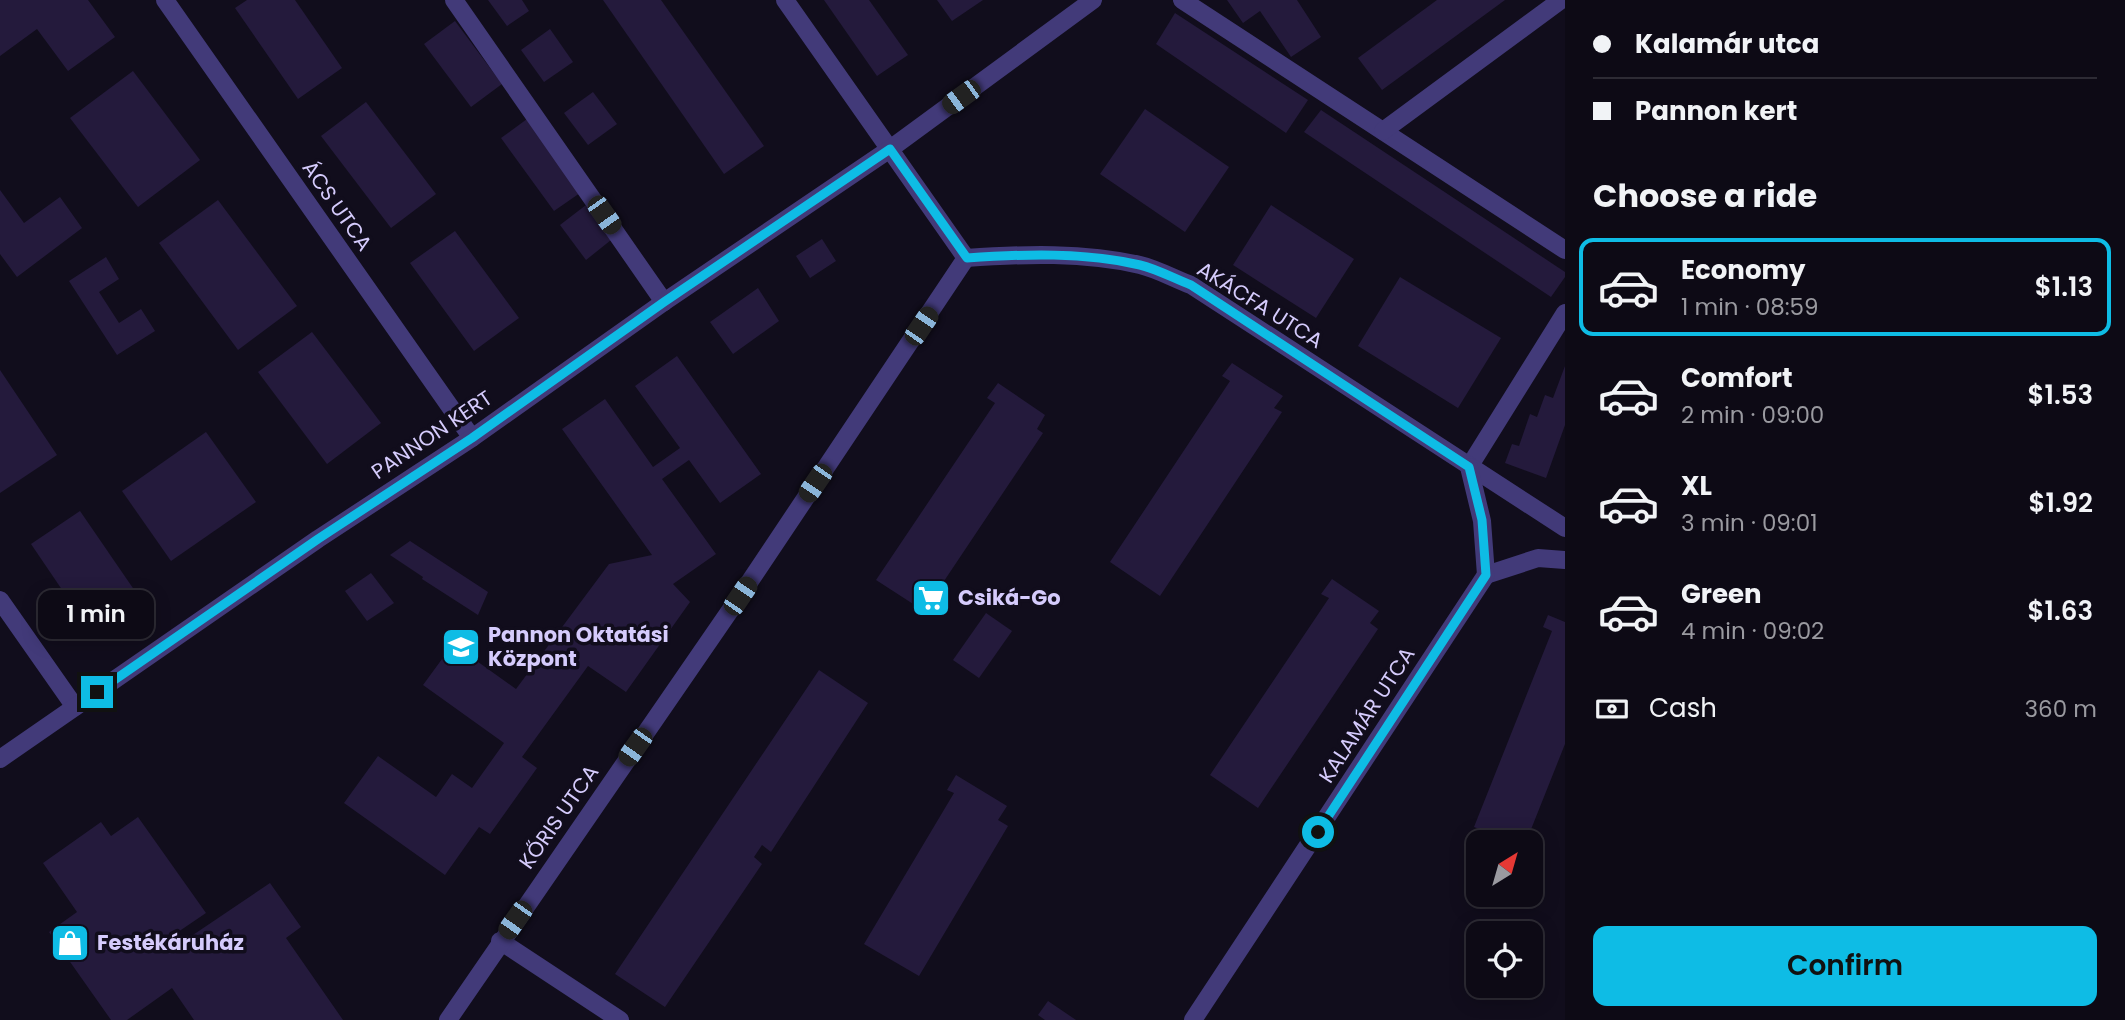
<!DOCTYPE html>
<meta charset="utf-8">
<style>
:root{--surface:#0d0a15;--page:#1b1822;--text:#f1f3f6;--muted:#9a9aa0;--line:#2d2b34;--accent:#0ebce5}
body{margin:0;font-family:Poppins,sans-serif;background:var(--page);color:var(--text);height:100vh;display:flex;flex-direction:column;font-size:26px;white-space:nowrap}
*{box-sizing:border-box;margin:0}
p{font-size:23px;color:var(--muted)}
.icon{flex:none;width:38px;height:38px;fill:none;stroke:currentColor;stroke-width:2;stroke-linecap:round;stroke-linejoin:round}
.map{position:relative;flex:1;overflow:hidden}
.panel{display:flex;flex-direction:column;background:var(--surface);width:560px}
.panel>*{flex:none}
.banner{display:grid;align-content:center;height:154px;padding:0 28px;background:var(--surface)}
.needle{width:46px;rotate:37deg}
.buttons{position:absolute;left:1466px;top:830px;display:grid;gap:14px}
.buttons a{display:grid;place-items:center;width:77px;height:77px;border-radius:14px;background:var(--surface);box-shadow:0 4px 18px #0003,0 0 0 2px var(--line);font-size:35px}
.end{position:absolute;width:32px;height:32px;margin:-16px;border:9px solid #0ebce5;background:#111;box-shadow:0 0 0 4px #111}
.from{border-radius:50%}
.bubble{position:absolute;height:49px;border-radius:14px;background:var(--surface);box-shadow:0 4px 18px #0003,0 0 0 2px var(--line);font-size:23px;font-weight:600;line-height:49px;text-align:center}
.car{position:absolute;width:21px;height:42px;margin:-21px -10px;border-radius:9px;box-shadow:0 0 5px 2px #0007;background:linear-gradient(#222 24%,#8ab4d8 0 40%,#222 0 76%,#8ab4d8 0 86%,#222 0)}
.banner b{display:flex;align-items:center;gap:24px;height:66px;font-size:26px}
.banner b+b{border-top:2px solid var(--line)}
.banner i{width:18px;height:18px;background:var(--text)}
ul{padding:0;list-style:none}
li{display:flex;align-items:center;gap:21px;height:98px;margin:0 14px 10px;padding:0 14px;border:4px solid transparent;border-radius:14px}
li div{flex:1}
li b{display:block;font-size:26px}
li em{font-style:normal;font-weight:600}
li.selected{border-color:var(--accent)}
li>.icon{width:63px;height:63px;stroke-width:1.5}
h2{padding:0 28px;font-size:32px;line-height:84px}
.pay{display:flex;align-items:center;gap:18px;height:77px;padding:0 28px;font-size:26px}
.pay p{margin-inline-start:auto}
.action{display:flex;gap:14px;margin-top:auto;padding:14px 28px}
.action a{flex:1;height:80px;border-radius:14px;background:var(--accent);color:#111;font-size:28px;font-weight:600;line-height:80px;text-align:center}
main{display:flex;flex:1;min-height:0}
.map>svg:first-child{display:block}
.building{fill:#241a3c}
.lines{fill:none;stroke-linecap:round;stroke-linejoin:round}
.service{stroke:#423a79;stroke-width:18}
.minor{stroke:#423a79;stroke-width:18}
.route{stroke:#0ebce5;stroke-width:9}
.labels{text-anchor:middle;stroke-width:7;stroke-linejoin:round;paint-order:stroke}
.street-label{font-size:21px;fill:#d5cbfc;stroke:#110d1c}
.poi-label{font-size:21px;font-weight:bold;fill:#d5cbfc;stroke:#110d1c;text-anchor:start}
</style>
<main>
<div class="map">
<svg width="1565" height="1020" viewBox="0 0 1565 1020">
<rect width="100%" height="100%" fill="#110d1c"/>
<g class="building">
<path d="M 0,0 L 88,0 L 115,37 L 68,71 L 37,29 L 0,56 Z"/>
<path d="M 247,0 L 295,0 L 342,68 L 298,99 L 235,8 Z"/>
<path d="M 488,0 L 522,0 L 529,11 L 507,26 Z"/>
<path d="M 603,0 L 661,0 L 764,146 L 724,174 Z"/>
<path d="M 824,0 L 869,0 L 908,55 L 877,76 Z"/>
<path d="M 937,0 L 983,0 L 952,21 Z"/>
<path d="M 1227,0 L 1297,0 L 1321,37 L 1291,57 L 1260,11 L 1243,23 Z"/>
<path d="M 1437,0 L 1505,0 L 1382,90 L 1358,58 Z"/>
<path d="M 1175,13 L 1308,100 L 1286,133 L 1156,44 Z"/>
<path d="M 455,21 L 502,84 L 471,107 L 424,44 Z"/>
<path d="M 550,29 L 573,62 L 544,82 L 521,50 Z"/>
<path d="M 133,71 L 200,160 L 138,207 L 70,118 Z"/>
<path d="M 593,92 L 617,124 L 588,145 L 564,113 Z"/>
<path d="M 366,102 L 436,194 L 391,228 L 321,136 Z"/>
<path d="M 1145,109 L 1229,167 L 1185,232 L 1100,174 Z"/>
<path d="M 1321,110 L 1565,272 L 1565,277 L 1551,297 L 1304,132 Z"/>
<path d="M 527,119 L 580,193 L 554,211 L 501,138 Z"/>
<path d="M 0,190 L 24,223 L 60,197 L 82,228 L 17,277 L 0,254 Z"/>
<path d="M 218,200 L 297,306 L 238,350 L 159,243 Z"/>
<path d="M 586,205 L 611,240 L 586,260 L 560,225 Z"/>
<path d="M 1271,205 L 1354,259 L 1316,318 L 1233,265 Z"/>
<path d="M 455,231 L 519,318 L 474,351 L 410,263 Z"/>
<path d="M 822,239 L 836,261 L 810,278 L 796,256 Z"/>
<path d="M 106,257 L 119,279 L 99,292 L 119,323 L 141,309 L 155,331 L 117,355 L 69,281 Z"/>
<path d="M 1400,277 L 1501,338 L 1458,408 L 1358,346 Z"/>
<path d="M 758,288 L 779,321 L 733,354 L 710,322 Z"/>
<path d="M 312,332 L 381,423 L 327,464 L 258,372 Z"/>
<path d="M 677,356 L 761,474 L 720,503 L 689,460 L 662,479 L 716,554 L 673,584 L 690,602 L 626,692 L 588,666 L 522,757 L 537,768 L 490,834 L 479,827 L 445,875 L 344,803 L 378,756 L 436,797 L 452,774 L 472,788 L 504,743 L 423,685 L 453,644 L 516,689 L 609,564 L 652,555 L 562,429 L 605,399 L 653,467 L 680,448 L 635,386 Z"/>
<path d="M 1232,363 L 1283,396 L 1274,408 L 1282,412 L 1160,596 L 1110,562 L 1230,381 L 1222,376 Z"/>
<path d="M 1565,366 L 1565,425 L 1546,478 L 1505,463 L 1512,444 L 1519,446 L 1530,414 L 1537,417 L 1545,395 L 1553,398 Z"/>
<path d="M 0,370 L 57,455 L 0,493 Z"/>
<path d="M 998,383 L 1045,415 L 1037,429 L 1043,433 L 924,611 L 876,580 L 995,403 L 987,398 Z"/>
<path d="M 206,432 L 256,502 L 171,561 L 122,491 Z"/>
<path d="M 80,511 L 137,594 L 88,628 L 31,544 Z"/>
<path d="M 410,541 L 488,592 L 478,615 L 422,579 L 423,577 L 390,555 Z"/>
<path d="M 371,573 L 394,603 L 367,621 L 345,591 Z"/>
<path d="M 1332,579 L 1379,611 L 1370,623 L 1378,629 L 1258,808 L 1210,775 L 1329,598 L 1321,594 Z"/>
<path d="M 986,613 L 1012,631 L 979,678 L 953,660 Z"/>
<path d="M 1548,615 L 1565,622 L 1565,744 L 1526,842 L 1512,842 L 1474,827 L 1552,631 L 1543,627 Z"/>
<path d="M 819,670 L 868,703 L 771,852 L 762,845 L 754,857 L 762,864 L 665,1007 L 615,974 Z"/>
<path d="M 956,775 L 1007,806 L 998,820 L 1008,826 L 919,976 L 864,944 L 954,793 L 947,790 Z"/>
<path d="M 138,817 L 206,913 L 178,932 L 184,941 L 270,883 L 301,927 L 286,938 L 343,1020 L 194,1020 L 172,988 L 127,1020 L 111,1020 L 49,932 L 77,912 L 43,863 L 101,822 L 111,836 Z"/>
<path d="M 1048,1001 L 1076,1020 L 1045,1020 L 1038,1015 Z"/>
</g>
<g class="lines">
<g class="service">
<path d="M 454,0 L 664,302"/>
<path d="M 1182,0 L 1565,250"/>
<path d="M 1383,131 L 1561,0"/>
<path d="M 1469,467 L 1565,313"/>
</g>
<g class="minor">
<path d="M 165,0 L 472,438"/>
<path d="M 785,0 L 966,258"/>
<path d="M 966,258 C 1024,254 1084,252 1140,265 C 1157,269 1175,279 1191,285 L 1565,528"/>
<path d="M 1469,467 L 1482,521 L 1486,575"/>
<path d="M 1486,575 L 1538,558 L 1565,560"/>
<path d="M 0,600 L 75,707"/>
<path d="M 0,759 L 318,539 L 472,438 L 664,302 L 890,149 L 1093,0"/>
<path d="M 500,941 L 620,1020"/>
<path d="M 448,1020 L 740,596 L 966,258"/>
<path d="M 1193,1020 L 1486,575"/>
</g>
</g>
<g class="lines">
<path class="route" d="M 97,692 L 318,539 L 472,438 L 664,302 L 890,149 L 967,258 C 1024,254 1084,252 1140,265 C 1157,269 1175,279 1191,285 L 1469,467 L 1482,520 L 1486,575 L 1318,832"/>
</g>
<defs>
<g id="supermarket-square" transform="scale(2.0125)"><rect x="-9" y="-9" width="18" height="18" rx="4" fill="#0ebce5" stroke="#110d1c"/><path d="M-6-5.5h2.5l.6 2H6L4.5 2H-2.5L-4.4-4H-6ZM-1.5 3.2a1.3 1.3 0 1 0 .1 0ZM3 3.2a1.3 1.3 0 1 0 .1 0Z" fill="#fff"/></g>
<g id="school-square" transform="scale(2.0125)"><rect x="-9" y="-9" width="18" height="18" rx="4" fill="#0ebce5" stroke="#110d1c"/><path d="M0-5L7-2L0 1L-7-2ZM-4 1L0 2.5L4 1V4Q0 6-4 4Z" fill="#fff"/></g>
<g id="shop-square" transform="scale(2.0125)"><rect x="-9" y="-9" width="18" height="18" rx="4" fill="#0ebce5" stroke="#110d1c"/><path d="M-5-2.5h2.3a2.7 3.5 0 0 1 5.4 0H5L5.5 6h-11ZM-1.5-2.5h3a1.5 2.3 0 0 0-3 0Z" fill="#fff"/></g>
</defs>
<g fill-rule="evenodd">
<use href="#supermarket-square" x="931" y="598"/>
<use href="#school-square" x="461" y="647"/>
<use href="#shop-square" x="70" y="943"/>
</g>
<g class="labels">
<g class="street-label">
<text transform="translate(337 206) rotate(55)" y="7">ÁCS UTCA</text>
<text transform="translate(1260 305) rotate(32)" y="7">AKÁCFA UTCA</text>
<text transform="translate(432 435) rotate(-34)" y="7">PANNON KERT</text>
<text transform="translate(1367 715) rotate(-57)" y="7">KALAMÁR UTCA</text>
<text transform="translate(559 817) rotate(-55)" y="7">KŐRIS UTCA</text>
</g>
<g class="poi-label">
<text x="958" y="605">Csiká-Go</text>
<text x="488" y="642">Pannon Oktatási<tspan x="488" dy="24">Központ</tspan></text>
<text x="97" y="950">Festékáruház</text>
</g>
</g>
</svg>
<div class="buttons">
<a><svg class="needle" viewBox="-14 -14 28 28"><path d="M0-13l5 13h-10z" fill="#e53935"/><path d="M0 13l5-13h-10z" fill="#9a9aa0"/></svg></a>
<a><svg class="icon" aria-label="locate" viewBox="0 0 24 24"><circle cx="12" cy="12" r="6"/><path d="M12 2v4M12 18v4M2 12h4M18 12h4"/></svg></a>
</div>
<i class="end from" style="left:1318px;top:832px"></i>
<i class="end" style="left:97px;top:692px"></i>
<div class="bubble" style="left:38px;top:590px;width:116px">1 min</div>
<i class="car" style="left:961px;top:97px;rotate:234deg"></i>
<i class="car" style="left:604px;top:215px;rotate:145deg"></i>
<i class="car" style="left:921px;top:326px;rotate:34deg"></i>
<i class="car" style="left:815px;top:483px;rotate:214deg"></i>
<i class="car" style="left:740px;top:596px;rotate:34deg"></i>
<i class="car" style="left:635px;top:747px;rotate:215deg"></i>
<i class="car" style="left:515px;top:920px;rotate:215deg"></i>
</div>
<section class="panel">
<div class="banner">
<b><i class="from"></i>Kalamár utca</b>
<b><i></i>Pannon kert</b>
</div>
<h2>Choose a ride</h2>
<ul>
<li class="selected"><svg class="icon" aria-label="car" viewBox="0 0 24 24"><path d="M5 17H2v-5l4-1 3-4h7l3 4 3 1v5h-3M9 17h6M6 11h13"/><circle cx="7" cy="17" r="2"/><circle cx="17" cy="17" r="2"/></svg><div><b>Economy</b><p>1 min · 08:59</p></div><em>$1.13</em></li>
<li><svg class="icon" aria-label="car" viewBox="0 0 24 24"><path d="M5 17H2v-5l4-1 3-4h7l3 4 3 1v5h-3M9 17h6M6 11h13"/><circle cx="7" cy="17" r="2"/><circle cx="17" cy="17" r="2"/></svg><div><b>Comfort</b><p>2 min · 09:00</p></div><em>$1.53</em></li>
<li><svg class="icon" aria-label="car" viewBox="0 0 24 24"><path d="M5 17H2v-5l4-1 3-4h7l3 4 3 1v5h-3M9 17h6M6 11h13"/><circle cx="7" cy="17" r="2"/><circle cx="17" cy="17" r="2"/></svg><div><b>XL</b><p>3 min · 09:01</p></div><em>$1.92</em></li>
<li><svg class="icon" aria-label="car" viewBox="0 0 24 24"><path d="M5 17H2v-5l4-1 3-4h7l3 4 3 1v5h-3M9 17h6M6 11h13"/><circle cx="7" cy="17" r="2"/><circle cx="17" cy="17" r="2"/></svg><div><b>Green</b><p>4 min · 09:02</p></div><em>$1.63</em></li>
</ul>
<div class="pay"><svg class="icon" aria-label="cash" viewBox="0 0 24 24"><path d="M3 7h18v10H3z"/><circle cx="12" cy="12" r="2"/></svg>Cash<p>360 m</p></div>
<div class="action"><a>Confirm</a></div>
</section>
</main>
